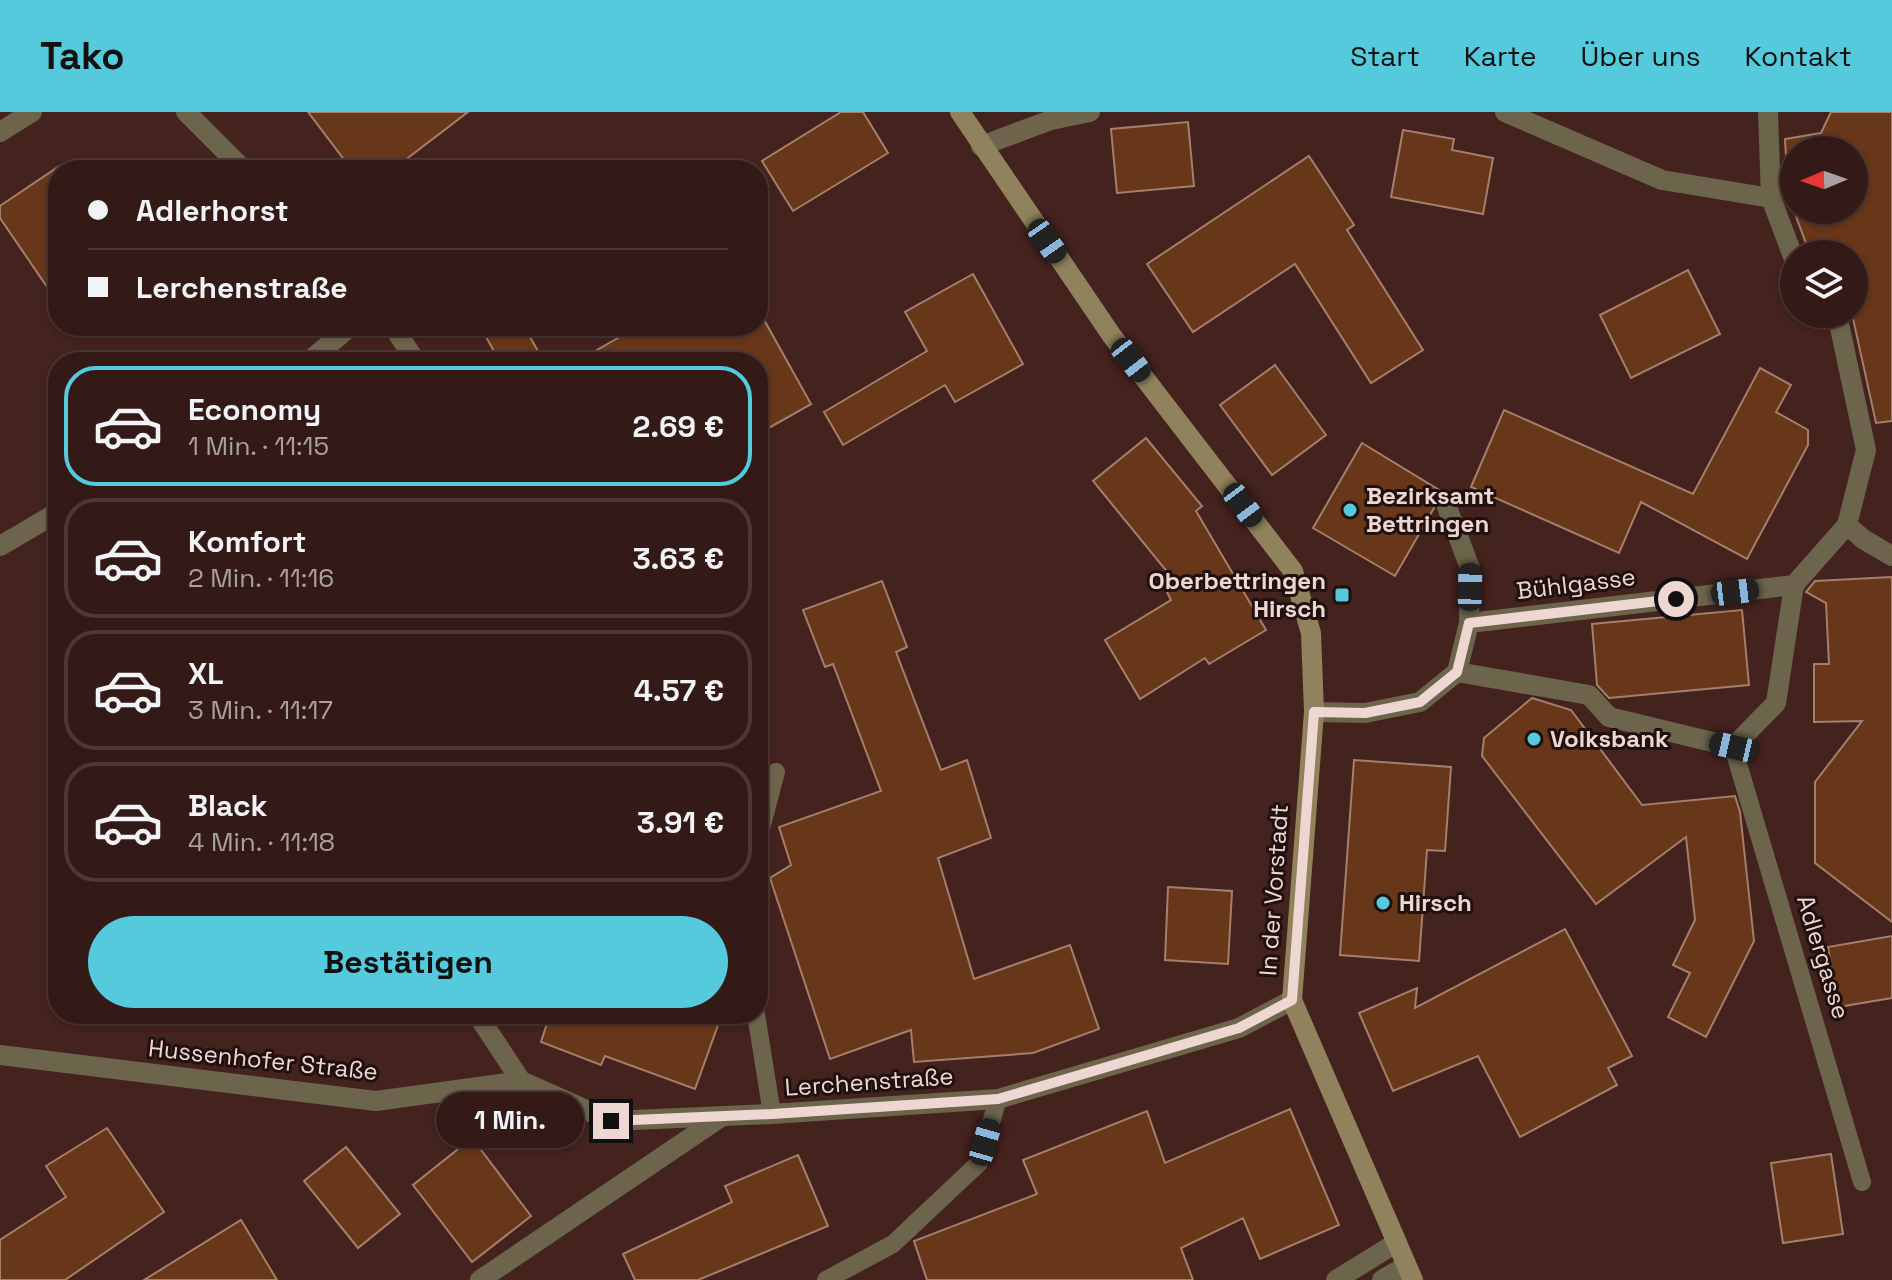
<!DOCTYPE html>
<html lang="de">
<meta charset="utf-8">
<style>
:root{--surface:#331a16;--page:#3b231f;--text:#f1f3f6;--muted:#a9a1a1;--line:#4e3835;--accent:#54cadc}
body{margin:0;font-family:"Space Grotesk",sans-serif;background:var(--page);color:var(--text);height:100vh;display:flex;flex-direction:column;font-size:30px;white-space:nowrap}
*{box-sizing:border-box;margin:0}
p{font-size:26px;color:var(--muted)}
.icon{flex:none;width:44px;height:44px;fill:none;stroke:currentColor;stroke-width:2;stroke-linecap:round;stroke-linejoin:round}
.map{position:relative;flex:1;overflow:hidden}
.details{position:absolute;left:48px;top:240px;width:720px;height:672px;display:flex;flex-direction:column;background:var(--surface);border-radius:32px;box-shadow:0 2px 6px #0004,0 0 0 2px var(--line)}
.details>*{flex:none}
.banner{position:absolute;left:48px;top:48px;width:720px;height:176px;border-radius:32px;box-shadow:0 2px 6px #0004,0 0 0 2px var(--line);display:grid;align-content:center;height:176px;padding:0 40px;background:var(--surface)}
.needle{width:52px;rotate:268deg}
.buttons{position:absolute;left:1780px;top:24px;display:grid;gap:16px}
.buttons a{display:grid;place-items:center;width:88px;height:88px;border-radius:50%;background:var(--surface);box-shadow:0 2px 6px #0004,0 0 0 2px var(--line);font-size:40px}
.end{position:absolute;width:36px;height:36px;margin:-18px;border:10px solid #eed7d3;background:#111;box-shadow:0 0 0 4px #111}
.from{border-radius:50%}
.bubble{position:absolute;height:56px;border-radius:28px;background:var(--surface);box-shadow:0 2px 6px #0004,0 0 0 2px var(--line);font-size:26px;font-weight:600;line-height:56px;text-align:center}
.car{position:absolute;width:24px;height:48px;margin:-24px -12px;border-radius:10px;box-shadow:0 0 6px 2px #0007;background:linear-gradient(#222 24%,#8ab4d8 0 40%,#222 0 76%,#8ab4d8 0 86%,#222 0)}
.banner b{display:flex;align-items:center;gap:28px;height:76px;font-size:30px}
.banner b+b{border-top:2px solid var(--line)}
.banner i{width:20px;height:20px;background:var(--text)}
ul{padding:14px 0 0;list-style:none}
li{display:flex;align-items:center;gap:24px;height:120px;margin:0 16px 12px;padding:0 24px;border:4px solid var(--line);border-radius:32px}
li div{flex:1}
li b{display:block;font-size:30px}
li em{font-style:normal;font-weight:600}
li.current{border-color:var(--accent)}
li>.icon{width:72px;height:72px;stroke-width:1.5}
.cta{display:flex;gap:16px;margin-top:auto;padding:16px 40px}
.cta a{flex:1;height:92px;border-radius:48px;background:var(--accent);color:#111;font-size:32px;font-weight:600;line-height:92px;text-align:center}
header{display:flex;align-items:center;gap:48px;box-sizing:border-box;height:112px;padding:0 40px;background:var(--accent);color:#111}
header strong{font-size:38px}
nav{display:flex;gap:44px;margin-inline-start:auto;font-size:28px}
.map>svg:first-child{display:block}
.building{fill:#683619;stroke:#a37f6c;stroke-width:2;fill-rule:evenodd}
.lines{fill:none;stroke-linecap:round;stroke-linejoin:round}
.lane{stroke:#6d644c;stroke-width:18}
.street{stroke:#6d644c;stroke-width:20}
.secondary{stroke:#90825c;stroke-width:20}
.route{stroke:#eed7d3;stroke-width:10}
.poi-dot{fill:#54cadc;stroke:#20110f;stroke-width:3}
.labels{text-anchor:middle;stroke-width:6;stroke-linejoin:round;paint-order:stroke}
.poi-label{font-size:24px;font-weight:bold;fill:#eed7d3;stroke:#20110f;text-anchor:start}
.street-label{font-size:24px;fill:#eed7d3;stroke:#20110f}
</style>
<header>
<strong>Tako</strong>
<nav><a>Start</a><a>Karte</a><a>Über uns</a><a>Kontakt</a></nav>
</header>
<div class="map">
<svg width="1892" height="1168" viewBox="0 0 1892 1168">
<rect width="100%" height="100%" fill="#44221e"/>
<g class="building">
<path d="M 308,0 L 468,0 L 392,58 L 352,58 Z"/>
<path d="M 841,0 L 863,0 L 888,41 L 793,99 L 762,49 Z"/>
<path d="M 1831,0 L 1892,0 L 1892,309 L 1876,311 L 1852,202 L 1854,142 L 1810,142 L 1788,83 L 1785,27 L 1821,21 ZM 1794,38 L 1854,38 L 1854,98 L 1794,98 Z"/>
<path d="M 1188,10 L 1194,74 L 1117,81 L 1111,17 Z"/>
<path d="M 1403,18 L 1454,27 L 1452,38 L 1493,46 L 1483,102 L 1391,85 Z"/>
<path d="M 1309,44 L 1354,113 L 1347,118 L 1423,238 L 1371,271 L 1295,152 L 1193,220 L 1147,152 Z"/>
<path d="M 58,55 L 58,191 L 0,106 L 0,94 Z"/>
<path d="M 1688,158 L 1720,222 L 1631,266 L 1600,203 Z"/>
<path d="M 973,162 L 1023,252 L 955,290 L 945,273 L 843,333 L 824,300 L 927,239 L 905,200 Z"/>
<path d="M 758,197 L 811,292 L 758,322 L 758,250 L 576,250 L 639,214 L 758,214 Z"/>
<path d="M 480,214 L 524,214 L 544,250 L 500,250 Z"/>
<path d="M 1275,253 L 1326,323 L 1272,363 L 1220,293 Z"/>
<path d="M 1760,256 L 1791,273 L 1776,300 L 1808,318 L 1808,333 L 1747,447 L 1641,390 L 1619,441 L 1471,375 L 1504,298 L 1693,382 Z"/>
<path d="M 1146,326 L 1202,394 L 1196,399 L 1266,518 L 1209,552 L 1205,546 L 1140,587 L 1105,528 L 1171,488 L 1167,480 L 1178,473 L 1093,369 Z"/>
<path d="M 1362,331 L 1444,381 L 1437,387 L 1434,396 L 1395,464 L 1313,416 Z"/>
<path d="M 1892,465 L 1892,810 L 1815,751 L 1815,670 L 1862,609 L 1814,610 L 1814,552 L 1829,552 L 1826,491 L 1806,480 L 1815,469 Z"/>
<path d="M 882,469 L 907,535 L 896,540 L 941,658 L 967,648 L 991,726 L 938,746 L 974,867 L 1070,833 L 1099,917 L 1033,941 L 914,950 L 911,918 L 830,947 L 770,766 L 791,753 L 779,715 L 881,679 L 833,552 L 825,555 L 803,498 Z"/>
<path d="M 1742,498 L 1749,573 L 1609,586 L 1597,573 L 1592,512 Z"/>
<path d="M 1532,586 L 1571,598 L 1642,693 L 1735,684 L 1740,700 L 1754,829 L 1706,925 L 1668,905 L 1690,861 L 1673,853 L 1695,808 L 1686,725 L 1596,792 L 1482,644 L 1484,626 Z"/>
<path d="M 1354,648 L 1451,655 L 1445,739 L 1427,738 L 1419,849 L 1340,843 Z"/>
<path d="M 1168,775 L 1232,779 L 1228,852 L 1165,848 Z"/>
<path d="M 1565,817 L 1632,944 L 1608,956 L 1617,973 L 1520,1025 L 1478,944 L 1393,979 L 1359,901 L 1417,876 L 1415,896 Z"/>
<path d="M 1892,824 L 1892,886 L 1838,895 L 1828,835 Z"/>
<path d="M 550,902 L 722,902 L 695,977 L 605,944 L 601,953 L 541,930 Z"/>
<path d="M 1290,997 L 1339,1113 L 1260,1147 L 1243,1106 L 1181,1136 L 1193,1168 L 927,1168 L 914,1129 L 1037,1082 L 1023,1048 L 1147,999 L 1165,1051 Z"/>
<path d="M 107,1016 L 164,1100 L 65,1168 L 0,1168 L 0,1128 L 66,1085 L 46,1054 Z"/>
<path d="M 472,1026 L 531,1104 L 472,1150 L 413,1073 Z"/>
<path d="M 346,1035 L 400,1102 L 358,1136 L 304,1069 Z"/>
<path d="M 1831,1042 L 1843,1122 L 1783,1131 L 1771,1051 Z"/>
<path d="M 798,1043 L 828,1114 L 698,1168 L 635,1168 L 623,1142 L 732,1090 L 725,1074 Z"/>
<path d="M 241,1108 L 277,1168 L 144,1168 Z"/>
</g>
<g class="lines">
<g class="lane">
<path d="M 1733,635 L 1862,1070"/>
<path d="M 758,728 L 776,660"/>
<path d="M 756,902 L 772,1002"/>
<path d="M 826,1168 L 893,1132 L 979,1051 L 998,987"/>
</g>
<g class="street">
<path d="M 186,0 L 244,58"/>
<path d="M 1505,0 L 1662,68 L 1771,86"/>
<path d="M 1768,0 L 1771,86 L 1794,147"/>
<path d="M 0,20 L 32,0"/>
<path d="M 981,34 L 1051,8 L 1090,0"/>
<path d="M 393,214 L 416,250"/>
<path d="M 308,250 L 351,214"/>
<path d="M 1847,413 L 1863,427 L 1892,444"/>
<path d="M 0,434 L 58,400"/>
<path d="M 1469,511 L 1794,473 L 1847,413 L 1866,338 L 1837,202"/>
<path d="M 1457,560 L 1589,583 L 1609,605 L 1733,635 L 1776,591 L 1794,473"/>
<path d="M 1314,600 L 1365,601 L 1420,590 L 1457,560 L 1469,511 L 1470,456 L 1447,395"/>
<path d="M 477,902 L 521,969 L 611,1009 L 772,1002 L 998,987 L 1239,916 L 1292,888"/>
<path d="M 0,943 L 376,989 L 521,969"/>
<path d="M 480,1168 L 721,1005"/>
<path d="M 1336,1168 L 1396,1131"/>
<path d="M 1382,1168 L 1406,1154"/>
</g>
<path class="secondary" d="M 960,0 L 1112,224 L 1293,459 L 1311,521 L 1314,600 L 1292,888 L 1413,1168"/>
</g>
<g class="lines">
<path class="route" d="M 611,1009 L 772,1002 L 998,987 L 1239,916 L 1292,888 L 1314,600 L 1365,601 L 1420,590 L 1457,560 L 1469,511 L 1676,487"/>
</g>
<g class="poi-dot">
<circle cx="1350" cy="398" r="8"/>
<rect x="1334" y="475" width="16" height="16" rx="4"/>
<circle cx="1534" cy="627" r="8"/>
<circle cx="1383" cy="791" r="8"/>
</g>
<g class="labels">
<g class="poi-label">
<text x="1366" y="392">Bezirksamt<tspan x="1366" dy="28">Bettringen</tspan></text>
<text x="1326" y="477" text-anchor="end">Oberbettringen<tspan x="1326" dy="28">Hirsch</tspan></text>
<text x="1550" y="635">Volksbank</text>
<text x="1399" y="799">Hirsch</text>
</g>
<g class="street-label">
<text transform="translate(1576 472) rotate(-7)" y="8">Bühlgasse</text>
<text transform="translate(1274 778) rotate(-86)" y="8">In der Vorstadt</text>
<text transform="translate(1823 845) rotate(73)" y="8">Adlergasse</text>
<text transform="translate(263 948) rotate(6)" y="8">Hussenhofer Straße</text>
<text transform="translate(869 970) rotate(-4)" y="8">Lerchenstraße</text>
</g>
</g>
</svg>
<div class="buttons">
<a><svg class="needle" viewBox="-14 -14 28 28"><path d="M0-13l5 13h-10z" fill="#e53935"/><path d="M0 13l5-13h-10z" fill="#a9a1a1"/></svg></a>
<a><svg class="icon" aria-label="layers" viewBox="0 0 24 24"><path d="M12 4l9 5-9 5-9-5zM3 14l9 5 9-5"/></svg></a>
</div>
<i class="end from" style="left:1676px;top:487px"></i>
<i class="end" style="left:611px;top:1009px"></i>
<div class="bubble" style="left:436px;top:980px;width:148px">1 Min.</div>
<i class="car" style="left:1047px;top:129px;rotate:145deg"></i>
<i class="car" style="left:1131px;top:248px;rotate:142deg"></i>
<i class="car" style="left:1243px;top:393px;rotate:143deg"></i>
<i class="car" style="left:1470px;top:475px;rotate:1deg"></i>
<i class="car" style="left:1735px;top:480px;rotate:83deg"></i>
<i class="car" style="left:1733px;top:635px;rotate:283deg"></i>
<i class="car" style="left:985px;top:1030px;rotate:16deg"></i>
<div class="banner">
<b><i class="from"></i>Adlerhorst</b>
<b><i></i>Lerchenstraße</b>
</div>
<section class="details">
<ul>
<li class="current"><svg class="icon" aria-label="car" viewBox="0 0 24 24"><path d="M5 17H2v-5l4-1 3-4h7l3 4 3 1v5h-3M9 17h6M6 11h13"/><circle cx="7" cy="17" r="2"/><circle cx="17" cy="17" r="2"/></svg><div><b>Economy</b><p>1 Min. · 11:15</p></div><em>2.69 €</em></li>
<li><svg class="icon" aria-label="car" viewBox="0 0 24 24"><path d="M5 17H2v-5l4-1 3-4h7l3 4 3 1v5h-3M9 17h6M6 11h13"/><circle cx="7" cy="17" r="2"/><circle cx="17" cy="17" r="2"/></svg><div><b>Komfort</b><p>2 Min. · 11:16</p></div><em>3.63 €</em></li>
<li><svg class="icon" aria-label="car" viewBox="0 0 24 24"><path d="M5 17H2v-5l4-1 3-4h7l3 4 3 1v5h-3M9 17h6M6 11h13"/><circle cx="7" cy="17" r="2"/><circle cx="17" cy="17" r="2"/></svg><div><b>XL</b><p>3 Min. · 11:17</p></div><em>4.57 €</em></li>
<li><svg class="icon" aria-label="car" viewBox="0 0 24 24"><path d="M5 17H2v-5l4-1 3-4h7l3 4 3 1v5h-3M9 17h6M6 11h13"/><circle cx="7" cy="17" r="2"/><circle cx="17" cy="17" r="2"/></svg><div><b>Black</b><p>4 Min. · 11:18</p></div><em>3.91 €</em></li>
</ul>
<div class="cta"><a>Bestätigen</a></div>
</section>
</div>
